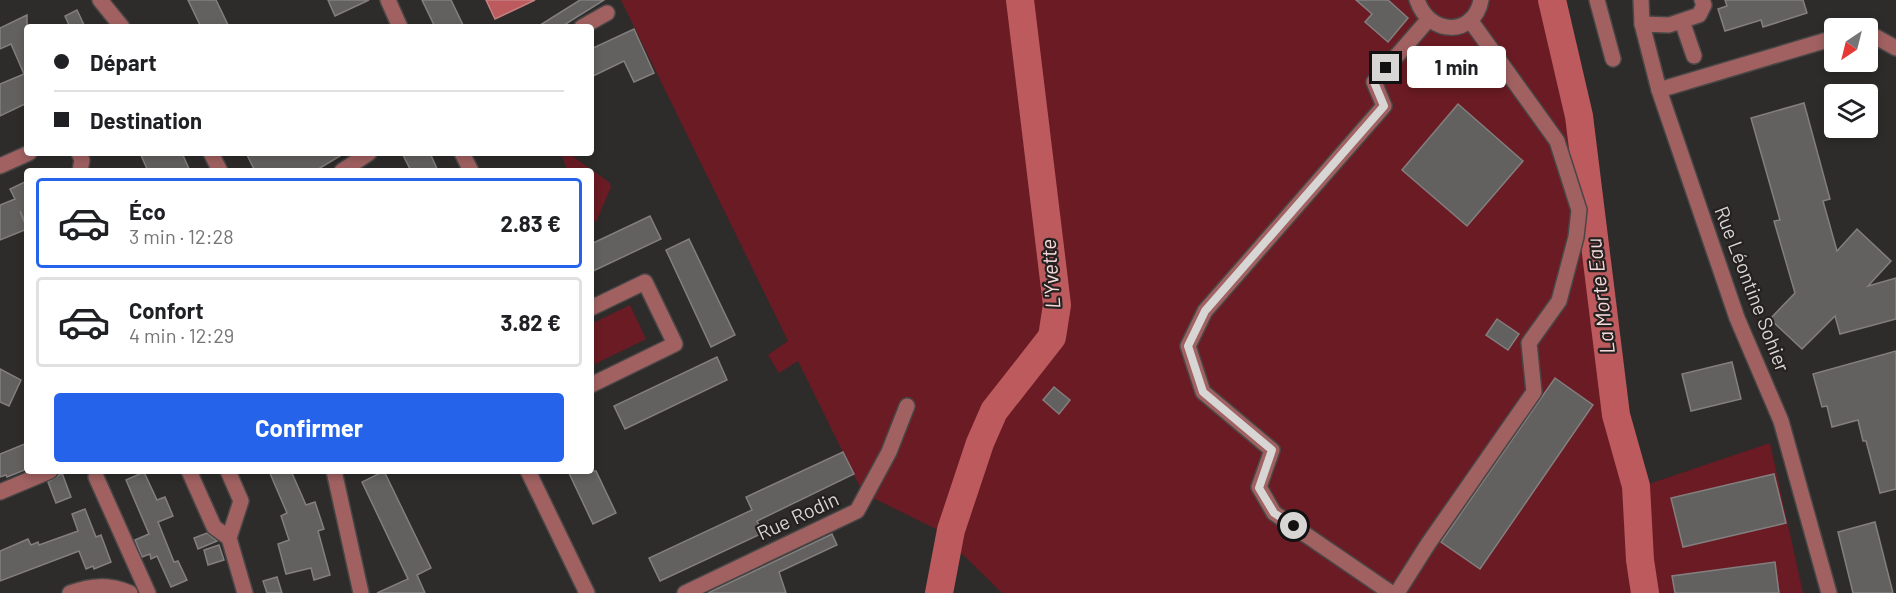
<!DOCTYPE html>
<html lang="fr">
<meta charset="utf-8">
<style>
:root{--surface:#fff;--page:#f2f2f2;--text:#202124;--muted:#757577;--line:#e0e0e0;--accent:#2563eb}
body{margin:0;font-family:Barlow,sans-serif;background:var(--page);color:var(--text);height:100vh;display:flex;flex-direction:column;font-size:22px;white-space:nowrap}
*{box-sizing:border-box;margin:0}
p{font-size:20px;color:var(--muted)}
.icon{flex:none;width:33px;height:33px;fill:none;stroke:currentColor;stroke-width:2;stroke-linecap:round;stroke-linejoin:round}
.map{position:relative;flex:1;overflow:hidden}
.side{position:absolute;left:24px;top:168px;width:570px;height:306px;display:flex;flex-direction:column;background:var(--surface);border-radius:6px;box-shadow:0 3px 9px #0003}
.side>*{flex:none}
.top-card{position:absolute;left:24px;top:24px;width:570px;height:132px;border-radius:6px;box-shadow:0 3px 9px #0003;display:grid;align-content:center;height:132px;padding:0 30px;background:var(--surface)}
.needle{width:39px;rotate:215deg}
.tools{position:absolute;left:1824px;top:18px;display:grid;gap:12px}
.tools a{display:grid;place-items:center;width:54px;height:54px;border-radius:6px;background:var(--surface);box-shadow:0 3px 9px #0003;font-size:30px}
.end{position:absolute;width:27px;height:27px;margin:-14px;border:8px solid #d8d5d5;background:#111;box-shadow:0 0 0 3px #111}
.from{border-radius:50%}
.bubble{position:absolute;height:42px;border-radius:6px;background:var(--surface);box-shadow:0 3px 9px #0003;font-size:20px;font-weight:700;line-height:42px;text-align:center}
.top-card b{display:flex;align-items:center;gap:21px;height:57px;font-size:22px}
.top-card b+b{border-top:2px solid var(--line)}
.top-card i{width:15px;height:15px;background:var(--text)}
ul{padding:10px 0 0;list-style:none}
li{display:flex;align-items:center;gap:18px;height:90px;margin:0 12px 9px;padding:0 18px;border:3px solid var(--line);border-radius:6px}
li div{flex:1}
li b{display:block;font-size:22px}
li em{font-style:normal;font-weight:700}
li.current{border-color:var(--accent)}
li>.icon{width:54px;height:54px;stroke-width:1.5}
.primary-button{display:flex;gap:12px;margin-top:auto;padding:12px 30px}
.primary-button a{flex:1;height:69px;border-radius:6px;background:var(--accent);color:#fff;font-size:24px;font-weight:700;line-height:69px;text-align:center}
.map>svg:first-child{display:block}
.green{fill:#6a1b23}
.water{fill:#bc5a5d;stroke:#c47f81;stroke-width:1.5}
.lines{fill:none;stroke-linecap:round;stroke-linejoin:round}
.river{stroke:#bc5a5d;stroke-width:28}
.building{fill:#636060;stroke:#837f7f;stroke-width:1.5}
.minor-casing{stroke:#494646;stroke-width:18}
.minor{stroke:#a16161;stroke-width:15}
.route{stroke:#d8d5d5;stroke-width:8}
.labels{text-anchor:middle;stroke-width:4.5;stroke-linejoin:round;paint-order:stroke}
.street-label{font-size:20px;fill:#d8d5d5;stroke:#252121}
.water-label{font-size:21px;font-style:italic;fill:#f6dad9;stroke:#252121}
</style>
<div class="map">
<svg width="1896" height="593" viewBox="0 0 1896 593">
<rect width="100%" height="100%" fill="#2e2b2b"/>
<g class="green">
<path d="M 621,0 L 1556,0 L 1586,118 L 1622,418 L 1643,486 L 1770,443 L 1803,593 L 1002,593 L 938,530 L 863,493 L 798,361 L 779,373 L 768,355 L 788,341 Z"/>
<path d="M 568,153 L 610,183 L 611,187 L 596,222 L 591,219 L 591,171 L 567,171 L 562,156 Z"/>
<path d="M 630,305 L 646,339 L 591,366 L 591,324 Z"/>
</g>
<path class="water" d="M 486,0 L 535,0 L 495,19 Z"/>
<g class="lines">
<g class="river">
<path d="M 1552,0 L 1579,116 L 1616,415 L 1636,486 L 1640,560 L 1645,593"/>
<path d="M 939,593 L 951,530 L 980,443 L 994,411 L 1052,337 L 1057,305 L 1020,0"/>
</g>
</g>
<g class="building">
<path d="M 188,0 L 216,0 L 229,27 L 201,27 Z"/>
<path d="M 328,0 L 369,0 L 335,16 Z"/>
<path d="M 422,0 L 451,0 L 464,27 L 435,27 Z"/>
<path d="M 580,0 L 604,0 L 561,27 L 537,27 Z"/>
<path d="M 1356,0 L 1388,0 L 1408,18 L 1388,42 L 1365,22 L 1372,14 Z"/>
<path d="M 1725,0 L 1803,0 L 1807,13 L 1763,27 L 1761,20 L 1725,31 L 1718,9 L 1727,6 Z"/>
<path d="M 77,10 L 85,27 L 70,27 L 65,16 Z"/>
<path d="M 27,15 L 27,103 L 0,116 L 0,84 L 24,74 L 11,44 L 0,49 L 0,28 Z"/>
<path d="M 634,29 L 654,73 L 634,82 L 624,61 L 591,77 L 591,49 Z"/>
<path d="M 1804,103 L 1830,199 L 1823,201 L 1837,251 L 1857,229 L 1891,261 L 1868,286 L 1896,278 L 1896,319 L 1840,334 L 1835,316 L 1802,349 L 1770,319 L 1795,293 L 1774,221 L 1780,220 L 1751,118 Z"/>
<path d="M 1458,104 L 1523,161 L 1467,226 L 1402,170 Z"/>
<path d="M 140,153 L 182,153 L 190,171 L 148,171 Z"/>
<path d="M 246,153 L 345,153 L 315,171 L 255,171 Z"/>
<path d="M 402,153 L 430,153 L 438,171 L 411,171 Z"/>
<path d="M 27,181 L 27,226 L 20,211 L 27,229 L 0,240 L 0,205 L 15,199 L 10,189 Z"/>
<path d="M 650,216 L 661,239 L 591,272 L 591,244 Z"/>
<path d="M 689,239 L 735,335 L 711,347 L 666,250 Z"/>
<path d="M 1497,319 L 1519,334 L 1508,350 L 1486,335 Z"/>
<path d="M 1896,351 L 1896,489 L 1880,493 L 1866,441 L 1863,441 L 1858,420 L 1832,427 L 1827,406 L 1822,407 L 1813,374 Z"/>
<path d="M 717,357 L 727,380 L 625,429 L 614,406 Z"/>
<path d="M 1732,362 L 1741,399 L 1691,411 L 1682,374 Z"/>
<path d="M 0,369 L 21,380 L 9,406 L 0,402 Z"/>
<path d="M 1555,378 L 1593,405 L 1480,569 L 1441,542 Z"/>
<path d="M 1054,387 L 1070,400 L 1059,414 L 1043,400 Z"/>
<path d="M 27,443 L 27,469 L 7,477 L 6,475 L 0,477 L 0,454 Z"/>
<path d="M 843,452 L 854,474 L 757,521 L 763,533 L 660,581 L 649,558 L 752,510 L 746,497 Z"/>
<path d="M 269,471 L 291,471 L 306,505 L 315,502 L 324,529 L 318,531 L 330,575 L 314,580 L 311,568 L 286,574 L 278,544 L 289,540 L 281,516 L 287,513 Z"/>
<path d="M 384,471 L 431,568 L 417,575 L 425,593 L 377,593 L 408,579 L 362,482 Z"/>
<path d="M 568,471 L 596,471 L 616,513 L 593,524 Z"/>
<path d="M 144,472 L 157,500 L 165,497 L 173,516 L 158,522 L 174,562 L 178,561 L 187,580 L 171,587 L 157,556 L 151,559 L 150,554 L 142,557 L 135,540 L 149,534 L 126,480 Z"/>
<path d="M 62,473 L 71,497 L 56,503 L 48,482 Z"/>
<path d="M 1774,474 L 1786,523 L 1683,547 L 1671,498 Z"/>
<path d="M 85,509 L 96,537 L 101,535 L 111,562 L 94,569 L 93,566 L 86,569 L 79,551 L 0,581 L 0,551 L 28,539 L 31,545 L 38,542 L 39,545 L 78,531 L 72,514 Z"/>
<path d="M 1875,522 L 1893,593 L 1853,593 L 1838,532 Z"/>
<path d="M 207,533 L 217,541 L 198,549 L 194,538 Z"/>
<path d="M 832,534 L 837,545 L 779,572 L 786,593 L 708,593 Z"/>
<path d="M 219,545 L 224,560 L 208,565 L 204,550 Z"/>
<path d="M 1775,562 L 1779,593 L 1675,593 L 1672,576 Z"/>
<path d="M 277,577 L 282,593 L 267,593 L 263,581 Z"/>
</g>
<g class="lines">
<g class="minor-casing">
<g id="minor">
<path d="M 100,0 L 122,27"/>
<path d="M 388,0 L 400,27"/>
<path d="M 1417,0 C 1429,36 1474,37 1481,0"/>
<path d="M 1597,0 L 1613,59"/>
<path d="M 1641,0 L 1642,24 L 1659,90 L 1737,318 L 1781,421 L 1829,593"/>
<path d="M 1682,21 L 1694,56"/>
<path d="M 1642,24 L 1669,25 L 1699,15 L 1704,5 L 1702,0"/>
<path d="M 582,27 L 607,13"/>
<path d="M 1868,37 L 1876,37 L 1896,48"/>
<path d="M 1659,90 L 1834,38"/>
<path d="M 79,153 L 82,160 L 80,171"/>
<path d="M 211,153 L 220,171"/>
<path d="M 462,153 L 471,171"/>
<path d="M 0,166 L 29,153"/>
<path d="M 342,171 L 369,153"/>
<path d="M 591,308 L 645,282 L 675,344 L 591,385"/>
<path d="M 189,471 L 214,527 L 229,538 L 241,501 L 228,471"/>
<path d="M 334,471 L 361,593"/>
<path d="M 528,471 L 587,593"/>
<path d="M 96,477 L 148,593"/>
<path d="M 0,492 L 50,471"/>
<path d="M 229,538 L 245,593"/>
<path d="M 70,593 C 92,585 109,584 130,593"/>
<path d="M 685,593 L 857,511 L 889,452 L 907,406"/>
<path d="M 1391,593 L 1274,513 L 1259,487 L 1272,450 L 1203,392 L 1188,346 L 1205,311 L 1384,106 L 1374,82 L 1428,20"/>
<path d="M 1397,593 L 1428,544 L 1534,392 L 1529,343 L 1559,301 L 1576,237 L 1579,210 L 1557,141 L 1470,20"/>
</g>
</g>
<use href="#minor" class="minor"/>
</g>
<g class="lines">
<path class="route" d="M 1294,526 L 1274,513 L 1259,488 L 1272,450 L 1203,392 L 1188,346 L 1205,311 L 1384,106 L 1374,82 L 1386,68"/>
</g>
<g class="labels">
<g class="street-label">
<text transform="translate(1752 289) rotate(69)" y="7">Rue Léontine Sohier</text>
<text transform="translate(798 516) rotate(-25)" y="7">Rue Rodin</text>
</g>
<g class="water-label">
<text transform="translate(1051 274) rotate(-94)" y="7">L'Yvette</text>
<text transform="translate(1601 296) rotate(-97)" y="7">La Morte Eau</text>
</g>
</g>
</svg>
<div class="tools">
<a><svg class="needle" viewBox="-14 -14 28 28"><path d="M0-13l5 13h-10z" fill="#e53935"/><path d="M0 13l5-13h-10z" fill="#757577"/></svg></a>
<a><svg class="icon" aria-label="layers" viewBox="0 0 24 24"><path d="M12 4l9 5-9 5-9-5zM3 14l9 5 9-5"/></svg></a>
</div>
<i class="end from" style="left:1294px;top:526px"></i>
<i class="end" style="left:1386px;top:68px"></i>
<div class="bubble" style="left:1407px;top:46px;width:99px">1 min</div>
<div class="top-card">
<b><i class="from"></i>Départ</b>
<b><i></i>Destination</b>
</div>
<section class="side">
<ul>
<li class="current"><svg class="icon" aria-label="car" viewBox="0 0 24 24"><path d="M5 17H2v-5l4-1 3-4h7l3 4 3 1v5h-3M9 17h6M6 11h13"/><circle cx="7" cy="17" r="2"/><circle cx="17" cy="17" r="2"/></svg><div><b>Éco</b><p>3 min · 12:28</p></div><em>2.83 €</em></li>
<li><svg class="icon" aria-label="car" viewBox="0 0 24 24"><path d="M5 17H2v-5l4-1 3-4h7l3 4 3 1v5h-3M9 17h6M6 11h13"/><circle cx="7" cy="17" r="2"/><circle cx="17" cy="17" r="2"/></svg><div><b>Confort</b><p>4 min · 12:29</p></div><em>3.82 €</em></li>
</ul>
<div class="primary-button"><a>Confirmer</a></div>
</section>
</div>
